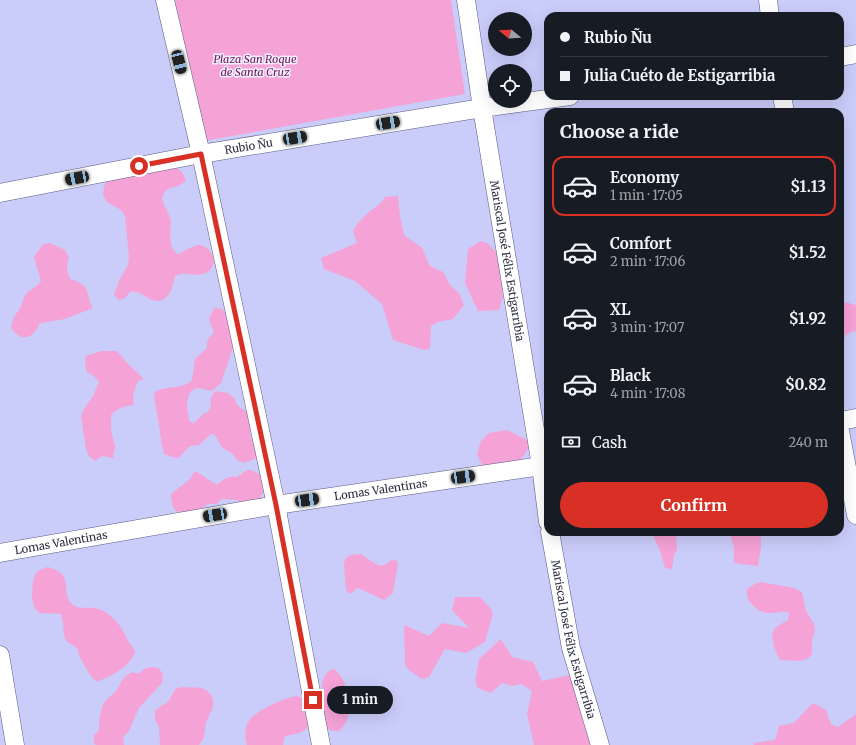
<!DOCTYPE html>
<meta charset="utf-8">
<style>
:root{--surface:#171b24;--page:#242831;--text:#f1f3f6;--muted:#9ea1a6;--line:#363941;--accent:#d93025}
body{margin:0;font-family:Merriweather,serif;background:var(--page);color:var(--text);height:100vh;display:flex;flex-direction:column;font-size:15px;white-space:nowrap}
*{box-sizing:border-box;margin:0}
p{font-size:13px;color:var(--muted)}
.icon{flex:none;width:22px;height:22px;fill:none;stroke:currentColor;stroke-width:2;stroke-linecap:round;stroke-linejoin:round}
.map{position:relative;flex:1;overflow:hidden}
.drawer{position:absolute;left:544px;top:108px;width:300px;height:428px;display:flex;flex-direction:column;background:var(--surface);border-radius:12px;box-shadow:0 4px 16px #0002}
.drawer>*{flex:none}
.top-card{position:absolute;left:544px;top:12px;width:300px;height:88px;border-radius:12px;box-shadow:0 4px 16px #0002;display:grid;align-content:center;height:88px;padding:0 16px;background:var(--surface)}
.needle{width:26px;rotate:288deg}
.tools{position:absolute;left:488px;top:12px;display:grid;gap:8px}
.tools a{display:grid;place-items:center;width:44px;height:44px;border-radius:50%;background:var(--surface);box-shadow:0 4px 16px #0002;font-size:20px}
.end{position:absolute;width:18px;height:18px;margin:-9px;border:5px solid #d93025;background:#fff;box-shadow:0 0 0 2px #fff}
.from{border-radius:50%}
.bubble{position:absolute;height:28px;border-radius:14px;background:var(--surface);box-shadow:0 4px 16px #0002;font-size:13px;font-weight:700;line-height:28px;text-align:center}
.car{position:absolute;width:12px;height:24px;margin:-12px -6px;border-radius:5px;box-shadow:0 0 3px 1px #0007;background:linear-gradient(#222 24%,#8ab4d8 0 40%,#222 0 76%,#8ab4d8 0 86%,#222 0)}
.top-card b{display:flex;align-items:center;gap:14px;height:38px;font-size:15px}
.top-card b+b{border-top:1px solid var(--line)}
.top-card i{width:10px;height:10px;background:var(--text)}
ul{padding:0;list-style:none}
li{display:flex;align-items:center;gap:12px;height:60px;margin:0 8px 6px;padding:0 8px;border:2px solid transparent;border-radius:12px}
li div{flex:1}
li b{display:block;font-size:15px}
li em{font-style:normal;font-weight:700}
li.current{border-color:var(--accent)}
li>.icon{width:36px;height:36px;stroke-width:1.5}
h2{padding:0 16px;font-size:18px;line-height:48px}
.pay{display:flex;align-items:center;gap:10px;height:44px;padding:0 16px;font-size:15px}
.pay p{margin-inline-start:auto}
.button{display:flex;gap:8px;margin-top:auto;padding:8px 16px}
.button a{flex:1;height:46px;border-radius:24px;background:var(--accent);color:#fff;font-size:16px;font-weight:700;line-height:46px;text-align:center}
.map>svg:first-child{display:block}
.green{fill:#f5a2d6}
.lines{fill:none;stroke-linecap:round;stroke-linejoin:round}
.street-casing{stroke:#595b82;stroke-width:19}
.street{stroke:#fff;stroke-width:18}
.route{stroke:#d93025;stroke-width:5}
.labels{text-anchor:middle;stroke-width:3;stroke-linejoin:round;paint-order:stroke}
.park-label{font-size:11px;font-style:italic;fill:#721158;stroke:#f0f1ff}
.street-label{font-size:11px;fill:#2c2d3e;stroke:#f0f1ff}
</style>
<div class="map">
<svg width="856" height="745" viewBox="0 0 856 745">
<rect width="100%" height="100%" fill="#cacdfa"/>
<g class="green">
<path d="M 175,0 L 451,0 L 465,94 L 204,141 Z"/>
<path d="M 173,164 C 180,169 184,173 186,181 L 178,186 L 170,188 L 164,192 L 162,199 L 171,220 L 170,236 L 172,248 L 177,254 C 185,252 193,244 200,245 C 214,248 219,266 206,273 C 195,278 186,270 175,276 C 172,289 168,307 150,299 C 142,295 139,291 130,292 L 125,298 L 118,300 L 114,294 L 120,279 L 128,265 L 129,257 L 125,216 L 121,210 L 107,202 L 103,195 L 104,187 L 109,172 Z"/>
<path d="M 398,196 L 400,216 L 404,235 L 422,248 L 430,266 L 443,272 L 450,285 L 459,293 L 464,305 L 453,319 L 438,322 L 431,326 L 430,348 L 424,350 L 393,340 L 382,304 L 355,281 L 324,269 L 321,258 L 357,243 L 353,231 C 357,224 363,217 369,212 C 376,206 381,205 385,197 Z"/>
<path d="M 481,241 L 487,243 L 498,254 L 503,297 L 499,310 L 478,311 L 465,283 L 468,249 Z"/>
<path d="M 50,243 L 65,250 L 69,258 C 66,266 67,271 70,279 C 92,286 84,291 93,308 L 65,319 L 40,323 C 33,339 22,343 11,328 C 12,319 15,316 20,308 C 23,302 23,296 29,291 C 34,288 37,286 41,281 L 34,257 L 43,244 Z"/>
<path d="M 840,301 L 856,305 L 856,331 L 851,332 L 845,336 L 843,351 L 844,373 L 842,380 L 840,382 Z"/>
<path d="M 214,308 L 222,309 L 228,315 L 233,348 L 221,383 L 212,391 C 207,391 203,388 199,388 C 183,389 187,413 190,422 L 194,423 L 204,413 L 207,413 L 211,407 C 210,399 210,397 216,391 L 228,393 L 234,398 L 237,405 L 247,412 L 252,422 L 250,434 L 251,438 L 257,444 L 257,455 L 255,459 L 244,463 L 237,460 L 232,453 L 226,450 L 221,446 L 215,435 L 211,434 L 199,445 L 190,446 L 187,449 L 179,458 L 171,457 L 164,454 L 162,446 L 159,425 L 154,397 L 155,392 C 166,385 183,390 192,380 L 195,359 L 207,348 C 207,342 207,338 213,334 L 213,330 L 209,319 Z"/>
<path d="M 101,351 L 117,351 L 127,363 L 144,379 L 138,381 L 133,395 L 134,405 C 124,406 118,408 111,415 L 111,430 L 115,446 L 113,458 L 102,456 L 95,461 L 89,456 L 86,449 L 81,416 L 84,409 L 93,396 L 99,382 L 94,376 L 87,372 L 85,364 L 86,356 Z"/>
<path d="M 507,430 L 527,440 L 529,443 C 526,466 502,467 484,470 L 477,454 L 481,441 L 489,433 Z"/>
<path d="M 247,470 L 251,470 L 261,475 L 264,491 L 258,502 L 240,504 L 237,500 L 222,499 L 216,504 L 208,504 L 202,509 L 179,513 L 173,508 L 171,496 L 172,493 L 189,480 L 195,471 C 202,474 211,483 218,484 C 224,479 229,475 237,477 Z"/>
<path d="M 651,532 L 676,532 L 677,549 L 674,555 L 672,569 L 665,568 L 660,550 Z"/>
<path d="M 729,532 L 759,532 C 764,542 759,555 758,566 L 734,563 L 734,548 Z"/>
<path d="M 361,554 C 367,557 377,568 384,565 C 389,563 390,559 396,560 L 398,564 L 393,593 L 384,600 L 358,588 L 355,589 L 353,593 L 349,593 L 346,590 L 344,566 L 345,559 L 350,555 Z"/>
<path d="M 48,567 C 75,574 60,588 71,603 C 77,610 87,607 95,608 C 106,610 118,621 123,631 C 125,633 125,636 127,639 C 130,644 133,647 135,652 C 130,667 111,676 97,682 C 90,677 84,665 80,657 C 79,654 78,650 77,648 C 73,644 67,644 65,638 C 63,632 64,623 61,614 L 40,613 C 37,611 35,609 34,606 C 31,600 32,581 35,575 C 38,570 43,568 48,567 Z"/>
<path d="M 760,582 L 794,588 L 802,592 L 806,611 L 814,624 L 815,631 L 812,639 L 812,654 L 807,659 L 800,661 L 780,660 L 774,647 L 772,633 L 776,627 L 788,620 L 789,613 C 781,610 776,614 768,613 C 760,613 751,605 748,599 C 747,596 747,593 747,589 L 753,585 Z"/>
<path d="M 455,597 L 480,597 L 490,608 L 493,614 L 485,642 L 466,653 L 445,649 L 429,677 L 422,679 L 410,671 L 405,665 L 404,625 L 429,636 L 442,623 L 469,628 L 452,610 Z"/>
<path d="M 501,639 L 512,657 L 533,662 L 542,681 L 570,675 L 598,745 L 534,745 L 527,714 L 532,691 L 521,684 L 512,686 L 502,683 L 491,693 L 478,688 L 475,681 L 479,659 Z"/>
<path d="M 151,667 L 159,668 L 163,675 L 162,683 L 139,708 L 129,731 L 123,737 L 124,745 L 96,745 L 94,743 L 94,735 L 99,730 C 99,721 100,706 107,699 C 110,696 113,695 116,691 C 122,682 122,677 132,672 L 138,674 L 144,669 Z"/>
<path d="M 334,669 C 347,678 353,706 347,720 C 345,724 342,728 339,731 L 332,731 L 326,728 C 324,720 324,713 324,705 C 323,693 317,673 334,669 Z"/>
<path d="M 185,687 C 191,688 196,687 201,688 C 210,690 215,699 213,707 C 211,712 208,717 206,722 C 204,731 206,738 199,745 L 160,745 L 159,727 L 155,720 L 155,711 L 161,706 L 168,702 L 176,688 Z"/>
<path d="M 296,696 L 306,698 C 311,724 316,731 285,736 L 283,745 L 247,745 C 241,724 251,715 269,706 C 278,702 286,698 296,696 Z"/>
<path d="M 813,703 L 826,710 L 831,724 L 838,727 L 856,714 L 856,745 L 754,745 L 754,743 L 775,740 L 779,726 L 794,723 Z"/>
</g>
<g class="lines">
<g class="street-casing">
<g id="street">
<path d="M 165,0 L 201,154 L 276,505 L 321,745"/>
<path id="s1" d="M 466,0 L 482,108 L 541,466 L 548,522"/>
<path d="M 768,0 L 770,16"/>
<path d="M 840,57 L 856,54"/>
<path d="M 782,96 L 785,112"/>
<path id="s2" d="M 0,193 L 201,154 L 482,108 L 570,96"/>
<path d="M 840,421 L 856,418"/>
<path d="M 840,431 L 856,515"/>
<path id="s3" d="M 550,532 L 571,648 L 600,745"/>
<path id="s4" d="M 0,553 L 276,505 L 548,465"/>
<path d="M 0,655 L 15,745"/>
</g>
</g>
<use href="#street" class="street"/>
</g>
<g class="lines">
<path class="route" d="M 139,166 L 201,154 L 276,505 L 313,700"/>
</g>
<g class="labels">
<g class="park-label">
<text x="255" y="63">Plaza San Roque<tspan x="255" dy="13">de Santa Cruz</tspan></text>
</g>
<g class="street-label">
<text dy="4" stroke="none"><textPath href="#s2" startOffset="253">Rubio Ñu</textPath></text>
<text dy="4" stroke="none"><textPath href="#s1" startOffset="264">Mariscal José Félix Estigarribia</textPath></text>
<text dy="4" stroke="none"><textPath href="#s4" startOffset="386">Lomas Valentinas</textPath></text>
<text dy="4" stroke="none"><textPath href="#s4" startOffset="62">Lomas Valentinas</textPath></text>
<text dy="4" stroke="none"><textPath href="#s3" startOffset="110">Mariscal José Félix Estigarribia</textPath></text>
</g>
</g>
</svg>
<div class="tools">
<a><svg class="needle" viewBox="-14 -14 28 28"><path d="M0-13l5 13h-10z" fill="#e53935"/><path d="M0 13l5-13h-10z" fill="#9ea1a6"/></svg></a>
<a><svg class="icon" aria-label="locate" viewBox="0 0 24 24"><circle cx="12" cy="12" r="6"/><path d="M12 2v4M12 18v4M2 12h4M18 12h4"/></svg></a>
</div>
<i class="end from" style="left:139px;top:166px"></i>
<i class="end" style="left:313px;top:700px"></i>
<div class="bubble" style="left:327px;top:686px;width:66px">1 min</div>
<i class="car" style="left:179px;top:62px;rotate:166deg"></i>
<i class="car" style="left:388px;top:123px;rotate:81deg"></i>
<i class="car" style="left:295px;top:138px;rotate:81deg"></i>
<i class="car" style="left:77px;top:178px;rotate:259deg"></i>
<i class="car" style="left:463px;top:477px;rotate:82deg"></i>
<i class="car" style="left:307px;top:500px;rotate:82deg"></i>
<i class="car" style="left:215px;top:515px;rotate:260deg"></i>
<div class="top-card">
<b><i class="from"></i>Rubio Ñu</b>
<b><i></i>Julia Cuéto de Estigarribia</b>
</div>
<section class="drawer">
<h2>Choose a ride</h2>
<ul>
<li class="current"><svg class="icon" aria-label="car" viewBox="0 0 24 24"><path d="M5 17H2v-5l4-1 3-4h7l3 4 3 1v5h-3M9 17h6M6 11h13"/><circle cx="7" cy="17" r="2"/><circle cx="17" cy="17" r="2"/></svg><div><b>Economy</b><p>1 min · 17:05</p></div><em>$1.13</em></li>
<li><svg class="icon" aria-label="car" viewBox="0 0 24 24"><path d="M5 17H2v-5l4-1 3-4h7l3 4 3 1v5h-3M9 17h6M6 11h13"/><circle cx="7" cy="17" r="2"/><circle cx="17" cy="17" r="2"/></svg><div><b>Comfort</b><p>2 min · 17:06</p></div><em>$1.52</em></li>
<li><svg class="icon" aria-label="car" viewBox="0 0 24 24"><path d="M5 17H2v-5l4-1 3-4h7l3 4 3 1v5h-3M9 17h6M6 11h13"/><circle cx="7" cy="17" r="2"/><circle cx="17" cy="17" r="2"/></svg><div><b>XL</b><p>3 min · 17:07</p></div><em>$1.92</em></li>
<li><svg class="icon" aria-label="car" viewBox="0 0 24 24"><path d="M5 17H2v-5l4-1 3-4h7l3 4 3 1v5h-3M9 17h6M6 11h13"/><circle cx="7" cy="17" r="2"/><circle cx="17" cy="17" r="2"/></svg><div><b>Black</b><p>4 min · 17:08</p></div><em>$0.82</em></li>
</ul>
<div class="pay"><svg class="icon" aria-label="cash" viewBox="0 0 24 24"><path d="M3 7h18v10H3z"/><circle cx="12" cy="12" r="2"/></svg>Cash<p>240 m</p></div>
<div class="button"><a>Confirm</a></div>
</section>
</div>
